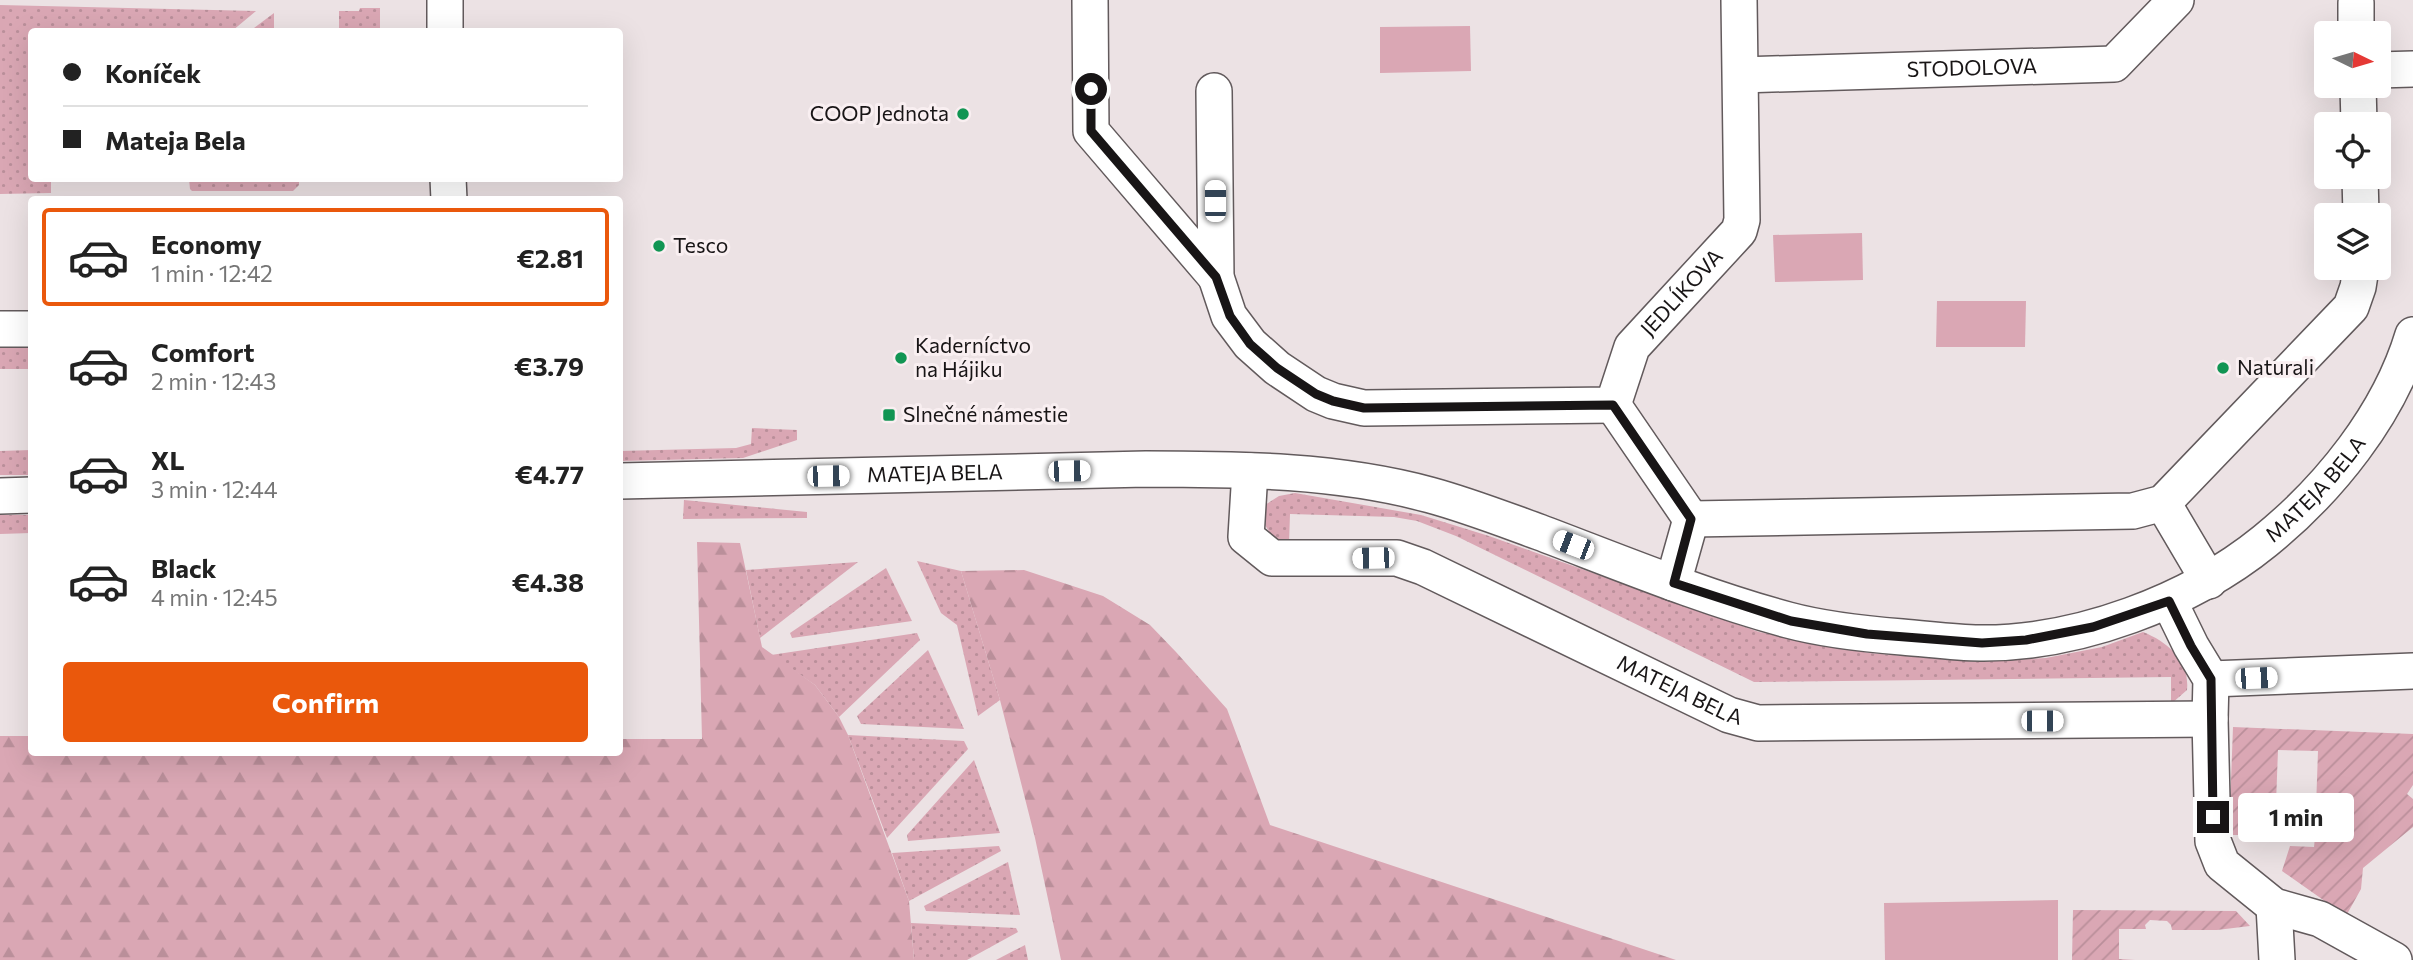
<!DOCTYPE html>
<meta charset="utf-8">
<style>
:root{--surface:#fff;--page:#f2f2f2;--text:#222;--muted:#767676;--line:#e0e0e0;--accent:#ea580c}
body{margin:0;font-family:Commissioner,sans-serif;background:var(--page);color:var(--text);height:100vh;display:flex;flex-direction:column;font-size:26px;white-space:nowrap}
*{box-sizing:border-box;margin:0}
p{font-size:23px;color:var(--muted)}
.icon{flex:none;width:38px;height:38px;fill:none;stroke:currentColor;stroke-width:2;stroke-linecap:round;stroke-linejoin:round}
.map{position:relative;flex:1;overflow:hidden}
.sheet{position:absolute;left:28px;top:196px;width:595px;height:560px;display:flex;flex-direction:column;background:var(--surface);border-radius:7px;box-shadow:0 7px 28px #0002}
.sheet>*{flex:none}
.guide{position:absolute;left:28px;top:28px;width:595px;height:154px;border-radius:7px;box-shadow:0 7px 28px #0002;display:grid;align-content:center;height:154px;padding:0 35px;background:var(--surface)}
.needle{width:46px;rotate:95deg}
.fabs{position:absolute;left:2314px;top:21px;display:grid;gap:14px}
.fabs a{display:grid;place-items:center;width:77px;height:77px;border-radius:7px;background:var(--surface);box-shadow:0 7px 28px #0002;font-size:35px}
.end{position:absolute;width:32px;height:32px;margin:-16px;border:9px solid #181516;background:#fff;box-shadow:0 0 0 4px #fff}
.from{border-radius:50%}
.bubble{position:absolute;height:49px;border-radius:7px;background:var(--surface);box-shadow:0 7px 28px #0002;font-size:23px;font-weight:700;line-height:49px;text-align:center}
.car{position:absolute;width:21px;height:42px;margin:-21px -10px;border-radius:9px;box-shadow:0 0 5px 2px #0007;background:linear-gradient(#fff 24%,#345 0 40%,#fff 0 76%,#345 0 86%,#fff 0)}
.guide b{display:flex;align-items:center;gap:24px;height:66px;font-size:26px}
.guide b+b{border-top:2px solid var(--line)}
.guide i{width:18px;height:18px;background:var(--text)}
ul{padding:12px 0 0;list-style:none}
li{display:flex;align-items:center;gap:21px;height:98px;margin:0 14px 10px;padding:0 21px;border:4px solid transparent;border-radius:7px}
li div{flex:1}
li b{display:block;font-size:26px}
li em{font-style:normal;font-weight:700}
li.selected{border-color:var(--accent)}
li>.icon{width:63px;height:63px;stroke-width:1.5}
.cta{display:flex;gap:14px;margin-top:auto;padding:14px 35px}
.cta a{flex:1;height:80px;border-radius:7px;background:var(--accent);color:#fff;font-size:28px;font-weight:700;line-height:80px;text-align:center}
.map>svg:first-child{display:block}
.grass{fill:url(#grass-dots)}
.forest{fill:url(#forest-firs)}
.garden{fill:url(#garden-furrows)}
.pitch{fill:#daa7b4}
.lines{fill:none;stroke-linecap:round;stroke-linejoin:round}
.street-casing{stroke:#625a5c;stroke-width:38}
.street{stroke:#fff;stroke-width:35}
.route{stroke:#181516;stroke-width:9}
.poi-dot{fill:#119553;stroke:#f9eff1;stroke-width:2.5}
.labels{text-anchor:middle;stroke-width:6;stroke-linejoin:round;paint-order:stroke}
.street-label{font-size:21px;fill:#181516;stroke:#f9eff1}
.poi-label{font-size:21px;fill:#181516;stroke:#f9eff1;text-anchor:start}
</style>
<div class="map">
<svg width="2413" height="960" viewBox="0 0 2413 960">
<defs>
<pattern id="grass-dots" width="8" height="8" patternUnits="userSpaceOnUse" patternTransform="scale(1.75)"><rect width="8" height="8" fill="#daa7b4"/><path d="M2 2h.1M6 6h.1" fill="none" stroke="#ba8f9a" stroke-width="1.8" stroke-linecap="round"/></pattern>
<pattern id="forest-firs" width="22" height="20" patternUnits="userSpaceOnUse" patternTransform="scale(1.75)"><rect width="22" height="20" fill="#daa7b4"/><path d="M5 1l3.5 6h-7zM16 11l3.5 6h-7z" fill="#ba8f9a"/></pattern>
<pattern id="garden-furrows" width="10" height="10" patternUnits="userSpaceOnUse" patternTransform="scale(1.75)"><rect width="10" height="10" fill="#daa7b4"/><path d="M-1 1l2-2M0 10L10 0M9 11l2-2" fill="none" stroke="#ba8f9a"/></pattern>
</defs>
<rect width="100%" height="100%" fill="#ece2e4"/>
<g class="grass">
<path d="M 0,5 L 256,11 L 232,31 L 32,32 L 32,178 L 115,178 L 115,182 L 51,182 L 51,193 L 0,194 Z"/>
<path d="M 360,8 L 380,8 L 380,31 L 339,31 L 339,11 L 359,11 Z"/>
<path d="M 274,13 L 274,31 L 250,31 Z"/>
<path d="M 189,179 L 299,179 L 299,185 L 293,191 L 192,191 L 190,189 Z"/>
<path d="M 31,339 L 31,369 L 0,369 L 0,340 Z"/>
<path d="M 752,428 L 797,430 L 797,440 L 743,458 L 620,461 L 620,451 L 736,448 L 751,444 Z"/>
<path d="M 31,450 L 31,475 L 0,475 L 0,451 Z"/>
<path d="M 1295,493 L 1421,515 L 1489,536 L 1759,632 L 1869,653 L 1978,662 L 2046,658 L 2102,647 L 2143,632 C 2168,642 2190,661 2187,690 L 2171,704 L 2171,677 L 1754,682 L 1456,536 L 1417,521 L 1394,517 L 1290,514 L 1289,544 L 1272,536 L 1263,522 L 1265,505 L 1279,496 Z"/>
<path d="M 684,500 L 807,512 L 807,518 L 683,519 Z"/>
<path d="M 0,515 L 31,515 L 31,533 L 0,534 Z"/>
<path d="M 917,561 L 961,571 L 1000,700 L 978,716 L 957,625 L 941,613 Z"/>
<path d="M 858,562 L 760,638 L 746,570 Z"/>
<path d="M 886,568 L 912,621 L 792,638 L 790,633 Z"/>
<path d="M 917,633 L 920,640 L 839,717 L 815,685 L 771,655 Z"/>
<path d="M 928,650 L 964,729 L 861,724 L 857,716 Z"/>
<path d="M 848,735 L 964,741 L 968,749 L 887,838 Z"/>
<path d="M 974,760 L 1000,833 L 908,841 L 907,835 Z"/>
<path d="M 999,846 L 1001,851 L 909,901 L 892,853 Z"/>
<path d="M 1008,862 L 1020,915 L 926,911 L 924,906 Z"/>
<path d="M 911,923 L 1016,928 L 1018,932 L 967,960 L 914,960 Z"/>
<path d="M 1025,945 L 1028,960 L 996,960 Z"/>
</g>
<g class="forest">
<path d="M 697,542 L 740,543 L 762,647 L 815,685 L 839,717 L 848,735 L 909,901 L 914,960 L 0,960 L 0,736 L 31,736 L 32,752 L 620,752 L 620,739 L 702,739 Z"/>
<path d="M 1024,570 L 1103,596 L 1150,625 L 1176,652 L 1227,709 L 1270,825 L 1676,960 L 1061,960 L 1035,838 L 1000,700 L 961,571 Z"/>
</g>
<g class="garden">
<path d="M 2233,727 L 2413,734 L 2413,785 L 2407,794 L 2413,799 L 2413,827 L 2363,868 L 2361,889 L 2346,916 L 2282,871 L 2290,846 L 2314,847 L 2315,837 L 2345,838 L 2346,810 L 2316,808 L 2318,751 L 2278,750 L 2276,803 L 2242,800 L 2239,835 L 2229,835 Z"/>
<path d="M 2073,910 L 2236,911 L 2250,926 L 2217,930 L 2172,930 L 2171,925 L 2167,921 L 2150,920 L 2145,925 L 2146,929 L 2119,929 L 2119,959 L 2135,960 L 2072,960 Z"/>
</g>
<g class="pitch">
<path d="M 1470,26 L 1471,71 L 1380,73 L 1380,27 Z"/>
<path d="M 1862,233 L 1863,280 L 1775,282 L 1773,235 Z"/>
<path d="M 1937,301 L 2026,301 L 2025,347 L 1936,347 Z"/>
<path d="M 2058,900 L 2058,960 L 1885,960 L 1884,903 Z"/>
</g>
<g class="lines">
<g class="street-casing">
<g id="street">
<path d="M 445,0 L 445,32"/>
<path d="M 1090,0 L 1091,131 L 1216,277"/>
<path d="M 2356,3 L 2356,33"/>
<path d="M 2378,70 L 2413,69"/>
<path id="s1" d="M 1741,75 L 2114,64 L 2176,0"/>
<path d="M 2358,86 L 2359,124"/>
<path id="s2" d="M 1214,91 L 1216,277 L 1229,316 L 1250,344 L 1277,368 L 1316,394 L 1333,401 L 1364,408 L 1613,405 L 1632,347 L 1739,231 L 1742,220 L 1739,0"/>
<path d="M 2360,177 L 2361,215"/>
<path d="M 448,178 L 449,200"/>
<path d="M 0,329 L 32,329"/>
<path d="M 1613,405 L 1691,519"/>
<path id="s3" d="M 1250,471 L 1246,537 L 1272,558 L 1397,558 L 1423,567 L 1729,715 L 1758,723 L 2210,719"/>
<path id="s4" d="M 620,481 L 1146,469 C 1240,469 1339,470 1430,495 C 1467,505 1503,519 1539,532 C 1621,563 1703,597 1788,620 C 1825,630 1864,634 1902,637 C 1928,639 1954,643 1980,643 C 2077,644 2190,602 2265,541 C 2329,489 2389,415 2413,335"/>
<path d="M 0,496 L 32,495"/>
<path d="M 2163,503 L 2209,581"/>
<path d="M 1691,519 L 2133,511 L 2163,503 L 2351,307 L 2358,287 L 2361,268"/>
<path d="M 1673,583 L 1691,519"/>
<path d="M 2169,601 L 2191,646 L 2211,679 L 2210,719 L 2213,841 L 2222,864 L 2274,906 L 2320,919 L 2394,960"/>
<path d="M 2211,679 L 2413,671"/>
<path d="M 2274,906 L 2277,960"/>
</g>
</g>
<use href="#street" class="street"/>
</g>
<g class="lines">
<path class="route" d="M 1091,89 L 1091,131 L 1216,277 L 1230,316 L 1250,344 L 1277,368 L 1316,394 L 1333,401 L 1364,408 L 1613,405 L 1691,519 L 1674,583 L 1791,621 L 1867,634 L 1982,643 L 2026,640 L 2093,627 L 2169,601 L 2191,646 L 2211,679 L 2213,817"/>
</g>
<g class="poi-dot">
<circle cx="963" cy="114" r="7"/>
<circle cx="659" cy="246" r="7"/>
<circle cx="901" cy="358" r="7"/>
<circle cx="2223" cy="368" r="7"/>
<rect x="882" y="408" width="14" height="14" rx="3.5"/>
</g>
<g class="labels">
<g class="street-label">
<text dy="7" stroke="none"><textPath href="#s1" startOffset="231">STODOLOVA</textPath></text>
<text dy="7" stroke="none"><textPath href="#s2" startOffset="779">JEDLÍKOVA</textPath></text>
<text dy="7" stroke="none"><textPath href="#s4" startOffset="315">MATEJA BELA</textPath></text>
<text dy="7" stroke="none"><textPath href="#s4" startOffset="1766">MATEJA BELA</textPath></text>
<text dy="7" stroke="none"><textPath href="#s3" startOffset="537">MATEJA BELA</textPath></text>
</g>
<g class="poi-label">
<text x="949" y="121" text-anchor="end">COOP Jednota</text>
<text x="673" y="253">Tesco</text>
<text x="915" y="353">Kaderníctvo<tspan x="915" dy="24">na Hájiku</tspan></text>
<text x="2237" y="375">Naturali</text>
<text x="903" y="422">Slnečné námestie</text>
</g>
</g>
</svg>
<div class="fabs">
<a><svg class="needle" viewBox="-14 -14 28 28"><path d="M0-13l5 13h-10z" fill="#e53935"/><path d="M0 13l5-13h-10z" fill="#767676"/></svg></a>
<a><svg class="icon" aria-label="locate" viewBox="0 0 24 24"><circle cx="12" cy="12" r="6"/><path d="M12 2v4M12 18v4M2 12h4M18 12h4"/></svg></a>
<a><svg class="icon" aria-label="layers" viewBox="0 0 24 24"><path d="M12 4l9 5-9 5-9-5zM3 14l9 5 9-5"/></svg></a>
</div>
<i class="end from" style="left:1091px;top:89px"></i>
<i class="end" style="left:2213px;top:817px"></i>
<div class="bubble" style="left:2238px;top:793px;width:116px">1 min</div>
<i class="car" style="left:1215px;top:201px;rotate:0deg"></i>
<i class="car" style="left:1069px;top:471px;rotate:89deg"></i>
<i class="car" style="left:828px;top:476px;rotate:89deg"></i>
<i class="car" style="left:1573px;top:545px;rotate:291deg"></i>
<i class="car" style="left:1373px;top:558px;rotate:269deg"></i>
<i class="car" style="left:2256px;top:678px;rotate:88deg"></i>
<i class="car" style="left:2042px;top:721px;rotate:90deg"></i>
<div class="guide">
<b><i class="from"></i>Koníček</b>
<b><i></i>Mateja Bela</b>
</div>
<section class="sheet">
<ul>
<li class="selected"><svg class="icon" aria-label="car" viewBox="0 0 24 24"><path d="M5 17H2v-5l4-1 3-4h7l3 4 3 1v5h-3M9 17h6M6 11h13"/><circle cx="7" cy="17" r="2"/><circle cx="17" cy="17" r="2"/></svg><div><b>Economy</b><p>1 min · 12:42</p></div><em>€2.81</em></li>
<li><svg class="icon" aria-label="car" viewBox="0 0 24 24"><path d="M5 17H2v-5l4-1 3-4h7l3 4 3 1v5h-3M9 17h6M6 11h13"/><circle cx="7" cy="17" r="2"/><circle cx="17" cy="17" r="2"/></svg><div><b>Comfort</b><p>2 min · 12:43</p></div><em>€3.79</em></li>
<li><svg class="icon" aria-label="car" viewBox="0 0 24 24"><path d="M5 17H2v-5l4-1 3-4h7l3 4 3 1v5h-3M9 17h6M6 11h13"/><circle cx="7" cy="17" r="2"/><circle cx="17" cy="17" r="2"/></svg><div><b>XL</b><p>3 min · 12:44</p></div><em>€4.77</em></li>
<li><svg class="icon" aria-label="car" viewBox="0 0 24 24"><path d="M5 17H2v-5l4-1 3-4h7l3 4 3 1v5h-3M9 17h6M6 11h13"/><circle cx="7" cy="17" r="2"/><circle cx="17" cy="17" r="2"/></svg><div><b>Black</b><p>4 min · 12:45</p></div><em>€4.38</em></li>
</ul>
<div class="cta"><a>Confirm</a></div>
</section>
</div>
